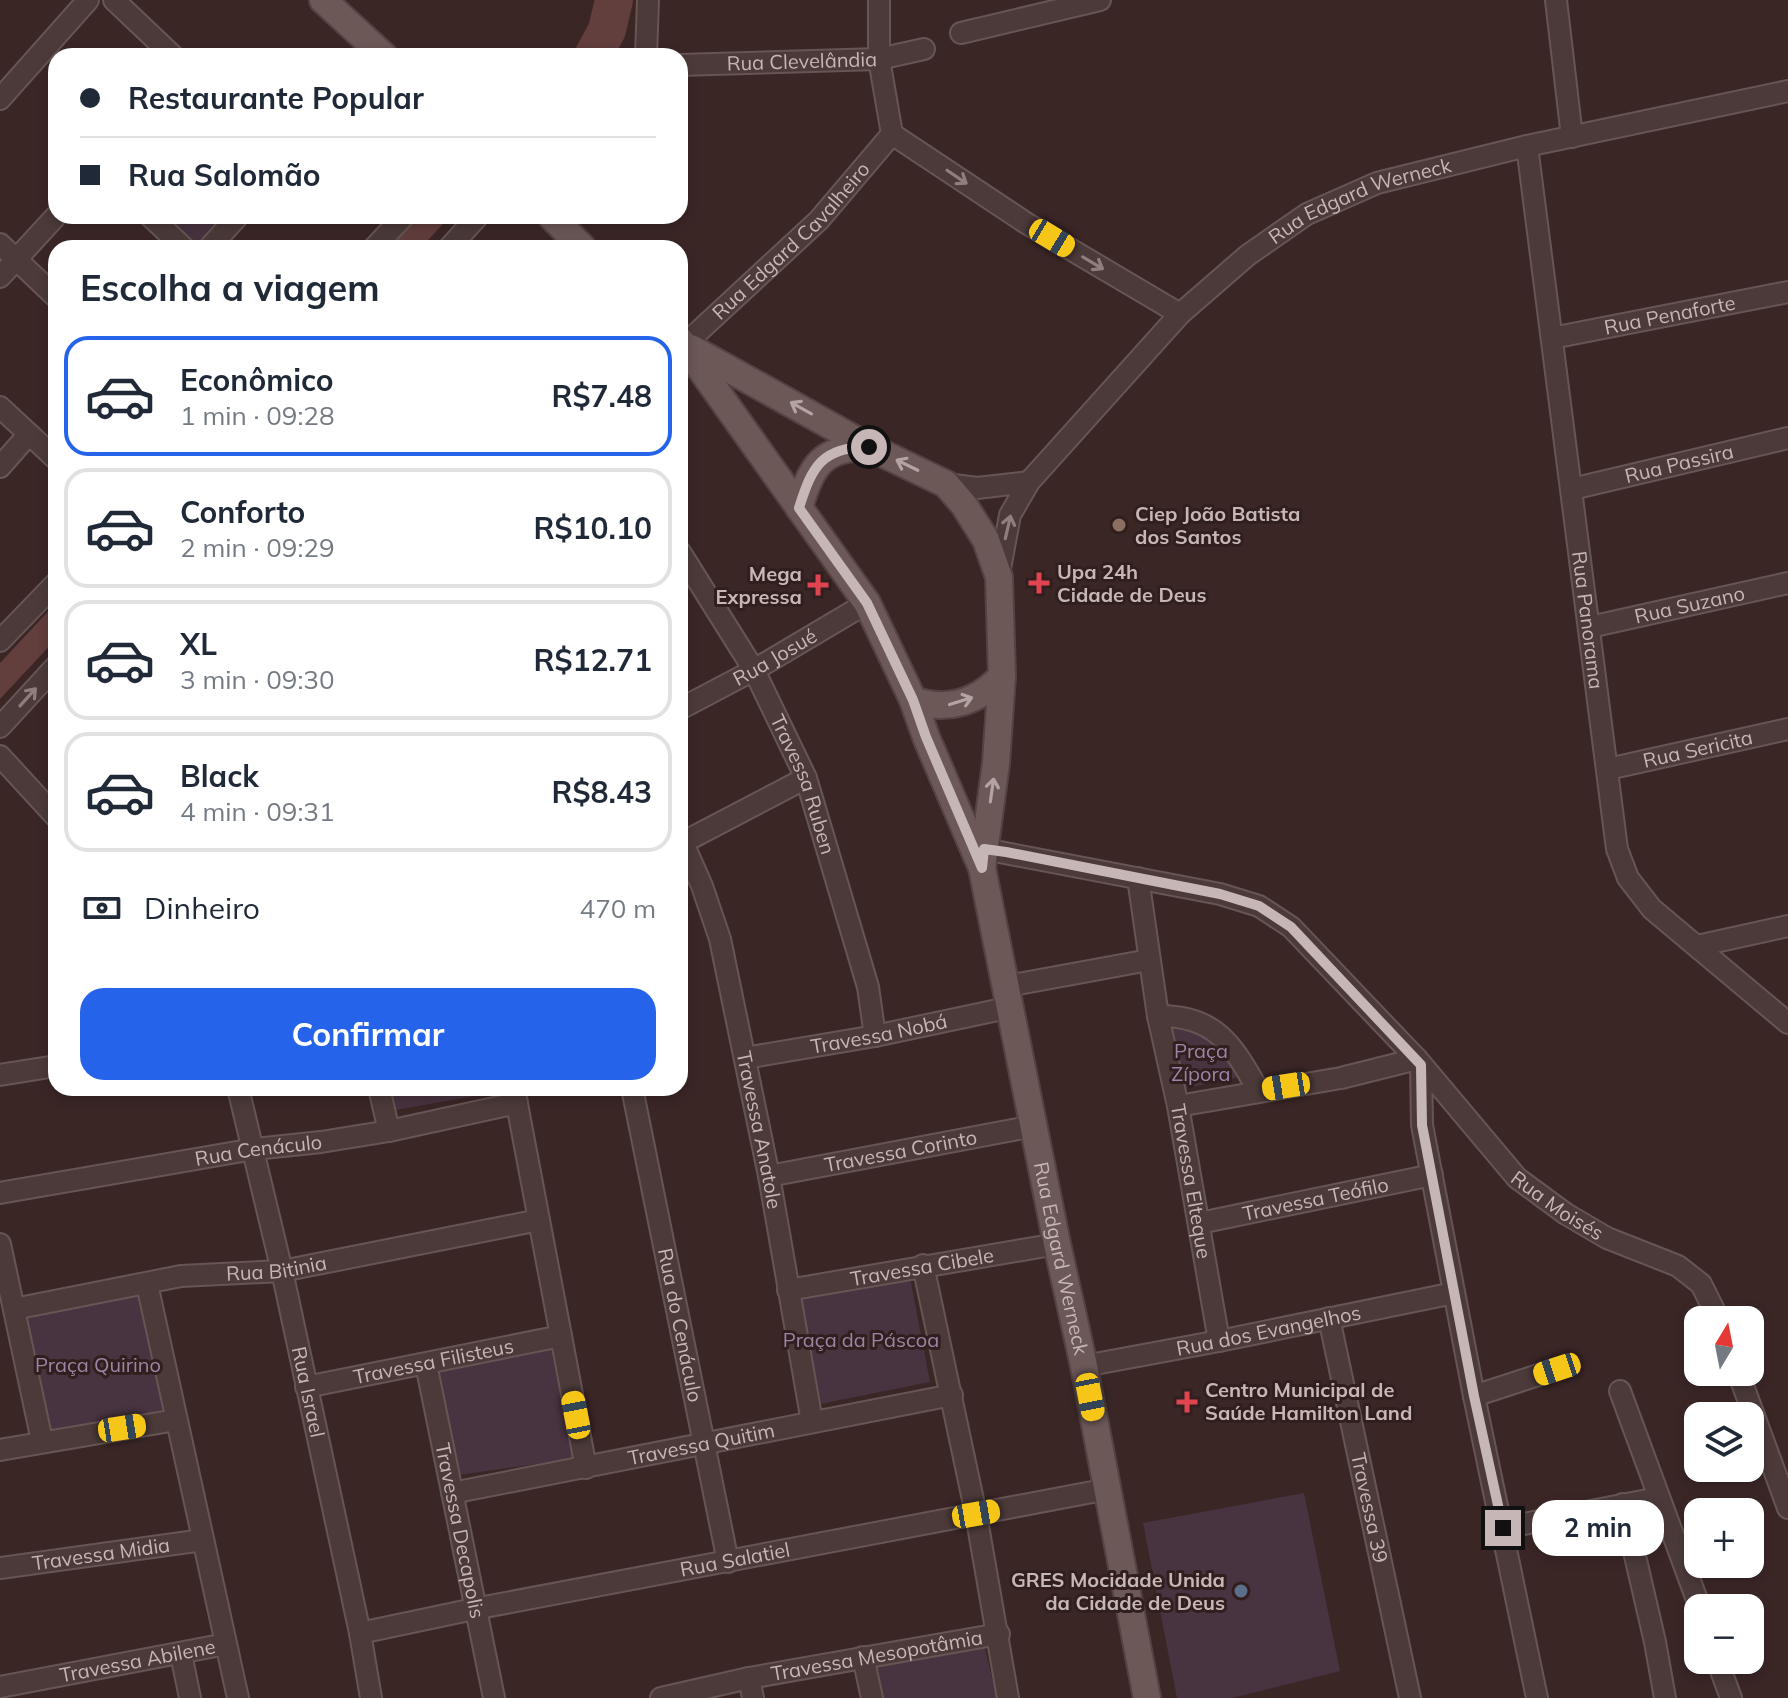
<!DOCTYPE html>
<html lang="pt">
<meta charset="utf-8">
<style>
:root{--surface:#fff;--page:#f2f2f3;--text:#1f2937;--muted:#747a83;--line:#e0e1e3;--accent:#2563eb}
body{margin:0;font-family:Mulish,sans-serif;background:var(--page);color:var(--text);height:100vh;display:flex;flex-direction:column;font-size:30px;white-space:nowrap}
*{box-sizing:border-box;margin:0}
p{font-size:26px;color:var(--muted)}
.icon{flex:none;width:44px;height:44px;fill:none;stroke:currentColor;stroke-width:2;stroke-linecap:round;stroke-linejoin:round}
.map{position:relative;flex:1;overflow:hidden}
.sheet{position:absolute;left:48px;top:240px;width:640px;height:856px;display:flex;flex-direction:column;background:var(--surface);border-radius:24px;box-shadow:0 4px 12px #0003}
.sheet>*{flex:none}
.banner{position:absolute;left:48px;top:48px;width:640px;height:176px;border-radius:24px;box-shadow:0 4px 12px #0003;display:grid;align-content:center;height:176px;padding:0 32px;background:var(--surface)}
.needle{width:52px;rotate:10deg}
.tools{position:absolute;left:1684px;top:1306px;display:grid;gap:16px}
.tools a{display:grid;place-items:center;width:80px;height:80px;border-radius:16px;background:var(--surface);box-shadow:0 4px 12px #0003;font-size:40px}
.end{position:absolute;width:36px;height:36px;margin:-18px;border:10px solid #c6b6b5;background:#111;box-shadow:0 0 0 4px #111}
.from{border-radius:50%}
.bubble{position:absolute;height:56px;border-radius:24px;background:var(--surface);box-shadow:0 4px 12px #0003;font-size:26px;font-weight:700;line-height:56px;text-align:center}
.car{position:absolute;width:24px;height:48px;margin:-24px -12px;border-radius:10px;box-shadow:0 0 6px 2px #0007;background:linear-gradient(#f5c518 24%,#345 0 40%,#f5c518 0 76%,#345 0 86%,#f5c518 0)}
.banner b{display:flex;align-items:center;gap:28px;height:76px;font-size:30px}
.banner b+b{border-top:2px solid var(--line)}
.banner i{width:20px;height:20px;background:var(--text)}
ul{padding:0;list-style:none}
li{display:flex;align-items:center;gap:24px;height:120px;margin:0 16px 12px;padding:0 16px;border:4px solid var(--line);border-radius:24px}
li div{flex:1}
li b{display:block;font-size:30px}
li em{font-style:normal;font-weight:700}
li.active{border-color:var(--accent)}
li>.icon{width:72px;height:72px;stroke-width:1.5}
h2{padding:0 32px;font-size:36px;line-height:96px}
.pay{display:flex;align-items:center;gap:20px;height:88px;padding:0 32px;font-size:30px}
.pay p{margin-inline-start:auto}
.primary-button{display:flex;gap:16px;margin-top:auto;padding:16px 32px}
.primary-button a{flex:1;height:92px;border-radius:24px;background:var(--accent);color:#fff;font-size:32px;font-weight:700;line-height:92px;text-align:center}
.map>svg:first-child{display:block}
.green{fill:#483340}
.water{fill:#623e3d}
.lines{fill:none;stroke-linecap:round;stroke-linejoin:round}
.river{stroke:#623e3d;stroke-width:38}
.minor-casing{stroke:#665554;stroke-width:24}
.major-casing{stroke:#544342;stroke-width:30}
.minor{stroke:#4b3a39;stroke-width:20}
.major{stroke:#6b5857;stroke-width:26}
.oneway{stroke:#8f7e7d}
.oneway2{stroke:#b4a3a2}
.route{stroke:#c6b6b5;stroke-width:10}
.education-dot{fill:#8d6e63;stroke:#301f1e;stroke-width:3}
.health-dot{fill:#e0444e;stroke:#301f1e;stroke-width:3}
.service-dot{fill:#5c6f8a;stroke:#301f1e;stroke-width:3}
.labels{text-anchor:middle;stroke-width:6;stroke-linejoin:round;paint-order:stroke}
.street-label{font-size:20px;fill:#c6b6b5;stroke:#301f1e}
.poi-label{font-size:20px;font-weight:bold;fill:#c6b6b5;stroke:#301f1e;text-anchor:start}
.park-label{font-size:20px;fill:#9b84a5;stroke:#301f1e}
</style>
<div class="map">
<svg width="1788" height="1698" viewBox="0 0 1788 1698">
<rect width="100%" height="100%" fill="#3b2626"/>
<g class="green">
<path d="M 160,216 L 244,216 L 214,248 L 195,248 Z"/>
<path d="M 1170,1024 L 1208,1034 L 1244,1076 L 1182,1089 Z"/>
<path d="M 391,1088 L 498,1088 L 498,1092 L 395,1110 Z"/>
<path d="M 910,1277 L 930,1382 L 815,1405 L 798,1294 Z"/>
<path d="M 145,1289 L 170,1420 L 52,1439 L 23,1311 Z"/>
<path d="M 550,1345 L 573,1459 L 458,1475 L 438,1370 Z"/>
<path d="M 1304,1493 L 1340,1671 L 1232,1698 L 1177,1698 L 1143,1523 Z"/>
<path d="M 983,1641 L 997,1698 L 877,1698 L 870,1664 Z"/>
</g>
<g class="water">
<path d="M 414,216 L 450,216 L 421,248 L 384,248 Z"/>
<path d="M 56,603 L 56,639 L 0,699 L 0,663 Z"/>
</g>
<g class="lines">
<path class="river" d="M 593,56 L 607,30 L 614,0"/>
<g class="minor-casing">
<g id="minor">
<path d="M 114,0 L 173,56"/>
<path d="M 879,0 L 879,59 L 892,134"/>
<path d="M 1556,0 L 1572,137"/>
<path d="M 961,33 L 1100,0"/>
<path d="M 646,56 L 648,0"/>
<path id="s1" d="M 680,65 L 879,59 L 924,49"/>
<path d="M 0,99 L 88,0"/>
<path d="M 892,134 L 1026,223 L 1180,314"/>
<path id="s2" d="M 1527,146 L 1617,849 L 1628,878 L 1652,909 L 1788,1023"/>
<path d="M 150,216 L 184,248"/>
<path d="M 0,244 L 56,297"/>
<path d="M 209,248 L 238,216"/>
<path d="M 374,248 L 404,216"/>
<path d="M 449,248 L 478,216"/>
<path d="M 0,277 L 56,216"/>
<path id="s3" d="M 1552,338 L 1788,292"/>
<path id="s4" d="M 685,344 L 819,220 L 892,134"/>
<path d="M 0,407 L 56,459"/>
<path d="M 0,467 L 29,434"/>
<path d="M 946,484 L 977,488 L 1029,482"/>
<path id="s5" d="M 1572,489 L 1788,438"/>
<path id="s6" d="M 680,552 L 754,670 L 806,778 L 868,987 L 875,1036"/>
<path id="s7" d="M 999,574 L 1010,515 L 1029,482 L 1180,314 L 1248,255 L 1307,214 L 1377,183 L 1527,146 L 1788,91"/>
<path id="s8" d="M 1590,627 L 1788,583"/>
<path d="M 0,641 L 56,583"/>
<path id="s9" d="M 680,709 L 754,670 L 867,603"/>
<path d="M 0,727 L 56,666"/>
<path d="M 0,756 L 56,817"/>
<path id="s10" d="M 1608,769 L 1788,729"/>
<path id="s11" d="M 683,843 L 702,886 L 720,939 L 769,1176 L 812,1422"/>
<path d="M 680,844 L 806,778"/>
<path id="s12" d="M 984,849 L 1220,894 L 1259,906 L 1291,927 L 1417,1059 L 1517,1178 L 1566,1214 L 1607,1238 L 1678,1266 L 1701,1284 L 1719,1320"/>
<path id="s13" d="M 1138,878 L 1158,1016 L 1178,1106 L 1219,1341"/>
<path d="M 1697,946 L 1788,926"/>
<path d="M 1007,986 L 1149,960"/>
<path d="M 1158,1016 C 1215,1015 1233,1045 1258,1090"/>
<path id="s14" d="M 745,1058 L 875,1036 L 1012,1007"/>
<path d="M 1421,1065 L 1422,1125 L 1474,1396 L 1537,1698"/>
<path d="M 0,1075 L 56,1066"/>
<path id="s15" d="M 238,1088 L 282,1271 L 360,1633 L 371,1698"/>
<path d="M 379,1088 L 389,1131"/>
<path d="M 514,1088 L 586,1468"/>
<path id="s16" d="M 632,1088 L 728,1562"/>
<path d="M 1178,1106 L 1341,1078 L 1417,1059"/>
<path id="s17" d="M 769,1176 L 1034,1126"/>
<path id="s18" d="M 0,1193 L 254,1149 L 321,1142 L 389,1131 L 517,1103"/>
<path id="s19" d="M 1200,1223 L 1432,1175"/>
<path d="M 0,1244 L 42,1441"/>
<path d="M 923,1265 L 976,1514 L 1008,1698"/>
<path d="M 147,1284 L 238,1698"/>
<path id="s20" d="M 788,1290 L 1057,1244"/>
<path id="s21" d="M 14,1309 L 181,1276 L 282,1271 L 539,1220"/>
<path id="s22" d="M 1329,1318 L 1410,1698"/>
<path id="s23" d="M 426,1364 L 494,1698"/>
<path id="s24" d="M 1084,1366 L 1219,1341 L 1454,1293"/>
<path d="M 1738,1372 L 1788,1508"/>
<path id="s25" d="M 306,1387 L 561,1336"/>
<path d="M 1620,1391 L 1700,1608"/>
<path d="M 1474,1396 L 1557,1369"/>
<path d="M 0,1450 L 176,1420"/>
<path id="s26" d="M 452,1493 L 952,1395"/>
<path d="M 1623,1504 L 1655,1642 L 1665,1698"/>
<path d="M 1503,1528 L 1658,1498"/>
<path id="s27" d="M 0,1568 L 203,1540"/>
<path id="s28" d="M 360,1633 L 474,1609 L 1108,1489"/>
<path d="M 181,1654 L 190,1698"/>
<path d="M 863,1657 L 872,1698"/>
<path d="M 1717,1660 L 1731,1698"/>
<path d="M 749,1678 L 753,1698"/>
<path id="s29" d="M 0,1687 L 226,1644"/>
<path id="s30" d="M 661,1698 L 749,1678 L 999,1634"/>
</g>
</g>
<g class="major-casing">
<g id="major">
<path d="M 323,0 L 384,56"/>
<path d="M 551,216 L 583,248"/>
<path id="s31" d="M 680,340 L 867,603 L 913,700 L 926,737 L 982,868 L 1057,1244 L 1084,1366 L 1147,1698"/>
<path d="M 691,348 L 869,447 L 946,484 L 964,505 L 986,540 L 999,577 L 1002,676 L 996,763 L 982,868"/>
<path d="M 799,508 C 811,466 822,447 869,447"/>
<path d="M 913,700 C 947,712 978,702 1002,676"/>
</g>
</g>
<use href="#minor" class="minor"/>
<use href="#major" class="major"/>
</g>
<defs><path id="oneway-shaft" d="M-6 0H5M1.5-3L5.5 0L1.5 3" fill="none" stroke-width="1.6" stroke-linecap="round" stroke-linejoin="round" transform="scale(2)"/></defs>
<g class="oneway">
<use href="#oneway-shaft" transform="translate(957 177) rotate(34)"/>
<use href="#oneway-shaft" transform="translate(1093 263) rotate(31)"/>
<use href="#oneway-shaft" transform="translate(1008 527) rotate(-77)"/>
<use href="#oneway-shaft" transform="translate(28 697) rotate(-48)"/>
</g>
<g class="oneway2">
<use href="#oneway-shaft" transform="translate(801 408) rotate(-151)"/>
<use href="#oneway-shaft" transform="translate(907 465) rotate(-154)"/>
<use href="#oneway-shaft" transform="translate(961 701) rotate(-17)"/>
<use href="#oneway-shaft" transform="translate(992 790) rotate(-82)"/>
</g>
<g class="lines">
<path class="route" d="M 869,447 C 822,447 812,466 799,508 L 867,603 L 913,700 L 926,737 L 982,868 L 984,849 L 1006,852 L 1220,894 L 1259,906 L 1291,927 L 1421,1065 L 1422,1125 L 1474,1396 L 1503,1528"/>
</g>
<circle class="education-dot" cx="1119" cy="525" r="8"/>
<g class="health-dot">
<path d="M1035 571h8v8h8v8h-8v8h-8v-8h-8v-8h8z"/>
<path d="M814 573h8v8h8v8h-8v8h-8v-8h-8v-8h8z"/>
<path d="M1183 1390h8v8h8v8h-8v8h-8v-8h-8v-8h8z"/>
</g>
<circle class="service-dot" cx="1241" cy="1591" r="8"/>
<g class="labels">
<g class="street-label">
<text dy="7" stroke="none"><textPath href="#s1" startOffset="122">Rua Clevelândia</textPath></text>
<text dy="7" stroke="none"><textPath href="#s7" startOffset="540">Rua Edgard Werneck</textPath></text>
<text dy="7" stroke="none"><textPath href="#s4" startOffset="148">Rua Edgard Cavalheiro</textPath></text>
<text dy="7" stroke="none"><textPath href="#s3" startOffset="120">Rua Penaforte</textPath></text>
<text dy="7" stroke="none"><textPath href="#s5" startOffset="110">Rua Passira</textPath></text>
<text dy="7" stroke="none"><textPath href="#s8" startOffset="102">Rua Suzano</textPath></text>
<text dy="7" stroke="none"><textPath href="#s2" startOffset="478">Rua Panorama</textPath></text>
<text dy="7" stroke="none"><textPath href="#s9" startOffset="108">Rua Josué</textPath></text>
<text dy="7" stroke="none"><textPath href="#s10" startOffset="92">Rua Sericita</textPath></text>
<text dy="7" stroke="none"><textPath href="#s6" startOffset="264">Travessa Ruben</textPath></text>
<text dy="7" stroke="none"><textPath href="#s14" startOffset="136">Travessa Nobá</textPath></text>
<text dy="7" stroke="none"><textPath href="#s11" startOffset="298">Travessa Anatole</textPath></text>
<text dy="7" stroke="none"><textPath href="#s18" startOffset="262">Rua Cenáculo</textPath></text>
<text dy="7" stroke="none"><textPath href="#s17" startOffset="134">Travessa Corinto</textPath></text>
<text dy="7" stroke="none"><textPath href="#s13" startOffset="308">Travessa Elteque</textPath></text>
<text dy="7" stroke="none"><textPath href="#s19" startOffset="118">Travessa Teófilo</textPath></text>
<text dy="7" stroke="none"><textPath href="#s12" startOffset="706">Rua Moisés</textPath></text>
<text dy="7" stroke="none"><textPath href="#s31" startOffset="1010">Rua Edgard Werneck</textPath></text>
<text dy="7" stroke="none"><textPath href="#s21" startOffset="266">Rua Bitinia</textPath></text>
<text dy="7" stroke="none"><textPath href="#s20" startOffset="136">Travessa Cibele</textPath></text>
<text dy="7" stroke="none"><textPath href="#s16" startOffset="242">Rua do Cenáculo</textPath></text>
<text dy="7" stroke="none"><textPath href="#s24" startOffset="188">Rua dos Evangelhos</textPath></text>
<text dy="7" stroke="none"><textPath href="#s25" startOffset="130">Travessa Filisteus</textPath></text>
<text dy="7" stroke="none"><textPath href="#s15" startOffset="312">Rua Israel</textPath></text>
<text dy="7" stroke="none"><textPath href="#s26" startOffset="254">Travessa Quitim</textPath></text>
<text dy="7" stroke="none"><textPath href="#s22" startOffset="194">Travessa 39</textPath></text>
<text dy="7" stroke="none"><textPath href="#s23" startOffset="170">Travessa Decapolis</textPath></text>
<text dy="7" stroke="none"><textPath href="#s27" startOffset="102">Travessa Midia</textPath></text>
<text dy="7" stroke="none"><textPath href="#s28" startOffset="382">Rua Salatiel</textPath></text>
<text dy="7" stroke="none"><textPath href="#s30" startOffset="220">Travessa Mesopotâmia</textPath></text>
<text dy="7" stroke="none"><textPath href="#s29" startOffset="140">Travessa Abilene</textPath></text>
</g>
<g class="poi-label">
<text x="1135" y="521">Ciep João Batista<tspan x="1135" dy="23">dos Santos</tspan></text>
<text x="1057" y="579">Upa 24h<tspan x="1057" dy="23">Cidade de Deus</tspan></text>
<text x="802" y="581" text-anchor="end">Mega<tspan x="802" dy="23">Expressa</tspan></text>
<text x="1205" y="1397">Centro Municipal de<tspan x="1205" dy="23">Saúde Hamilton Land</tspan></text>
<text x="1225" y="1587" text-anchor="end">GRES Mocidade Unida<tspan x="1225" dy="23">da Cidade de Deus</tspan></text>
</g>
<g class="park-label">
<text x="1201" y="1058">Praça<tspan x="1201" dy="23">Zípora</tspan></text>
<text x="861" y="1347">Praça da Páscoa</text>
<text x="98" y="1372">Praça Quirino</text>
</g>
</g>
</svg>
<div class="tools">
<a><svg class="needle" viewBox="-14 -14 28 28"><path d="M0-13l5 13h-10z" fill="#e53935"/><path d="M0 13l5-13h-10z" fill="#747a83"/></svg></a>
<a><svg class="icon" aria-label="layers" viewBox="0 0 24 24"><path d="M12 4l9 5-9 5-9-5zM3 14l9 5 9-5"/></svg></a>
<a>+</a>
<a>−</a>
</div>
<i class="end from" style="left:869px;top:447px"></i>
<i class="end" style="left:1503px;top:1528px"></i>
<div class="bubble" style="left:1532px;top:1500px;width:132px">2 min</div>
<i class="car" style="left:1052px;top:238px;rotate:121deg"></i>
<i class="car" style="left:1286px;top:1086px;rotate:261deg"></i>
<i class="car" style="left:1557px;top:1369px;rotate:252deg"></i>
<i class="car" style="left:1090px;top:1397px;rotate:169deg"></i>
<i class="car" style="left:576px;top:1415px;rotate:349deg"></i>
<i class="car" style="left:122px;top:1428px;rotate:81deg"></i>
<i class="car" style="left:976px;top:1514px;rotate:80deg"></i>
<div class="banner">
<b><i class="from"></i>Restaurante Popular</b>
<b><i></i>Rua Salomão</b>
</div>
<section class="sheet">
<h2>Escolha a viagem</h2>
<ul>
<li class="active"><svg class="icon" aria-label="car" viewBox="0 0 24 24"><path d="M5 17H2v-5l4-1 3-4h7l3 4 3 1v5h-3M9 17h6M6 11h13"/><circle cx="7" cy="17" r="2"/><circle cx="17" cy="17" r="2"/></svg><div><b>Econômico</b><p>1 min · 09:28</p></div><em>R$7.48</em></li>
<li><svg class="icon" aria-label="car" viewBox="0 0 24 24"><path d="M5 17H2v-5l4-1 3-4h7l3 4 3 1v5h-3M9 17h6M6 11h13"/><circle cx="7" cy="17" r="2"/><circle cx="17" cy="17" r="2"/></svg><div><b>Conforto</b><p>2 min · 09:29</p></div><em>R$10.10</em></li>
<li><svg class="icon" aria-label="car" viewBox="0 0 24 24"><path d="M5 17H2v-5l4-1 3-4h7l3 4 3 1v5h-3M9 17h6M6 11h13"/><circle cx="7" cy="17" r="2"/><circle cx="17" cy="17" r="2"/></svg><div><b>XL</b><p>3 min · 09:30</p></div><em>R$12.71</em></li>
<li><svg class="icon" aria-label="car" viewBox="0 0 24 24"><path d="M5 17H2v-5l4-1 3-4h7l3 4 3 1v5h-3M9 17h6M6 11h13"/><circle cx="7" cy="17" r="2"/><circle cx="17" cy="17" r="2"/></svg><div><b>Black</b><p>4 min · 09:31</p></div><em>R$8.43</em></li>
</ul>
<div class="pay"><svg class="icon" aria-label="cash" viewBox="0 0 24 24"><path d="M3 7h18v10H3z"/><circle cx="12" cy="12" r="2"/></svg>Dinheiro<p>470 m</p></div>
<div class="primary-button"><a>Confirmar</a></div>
</section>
</div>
